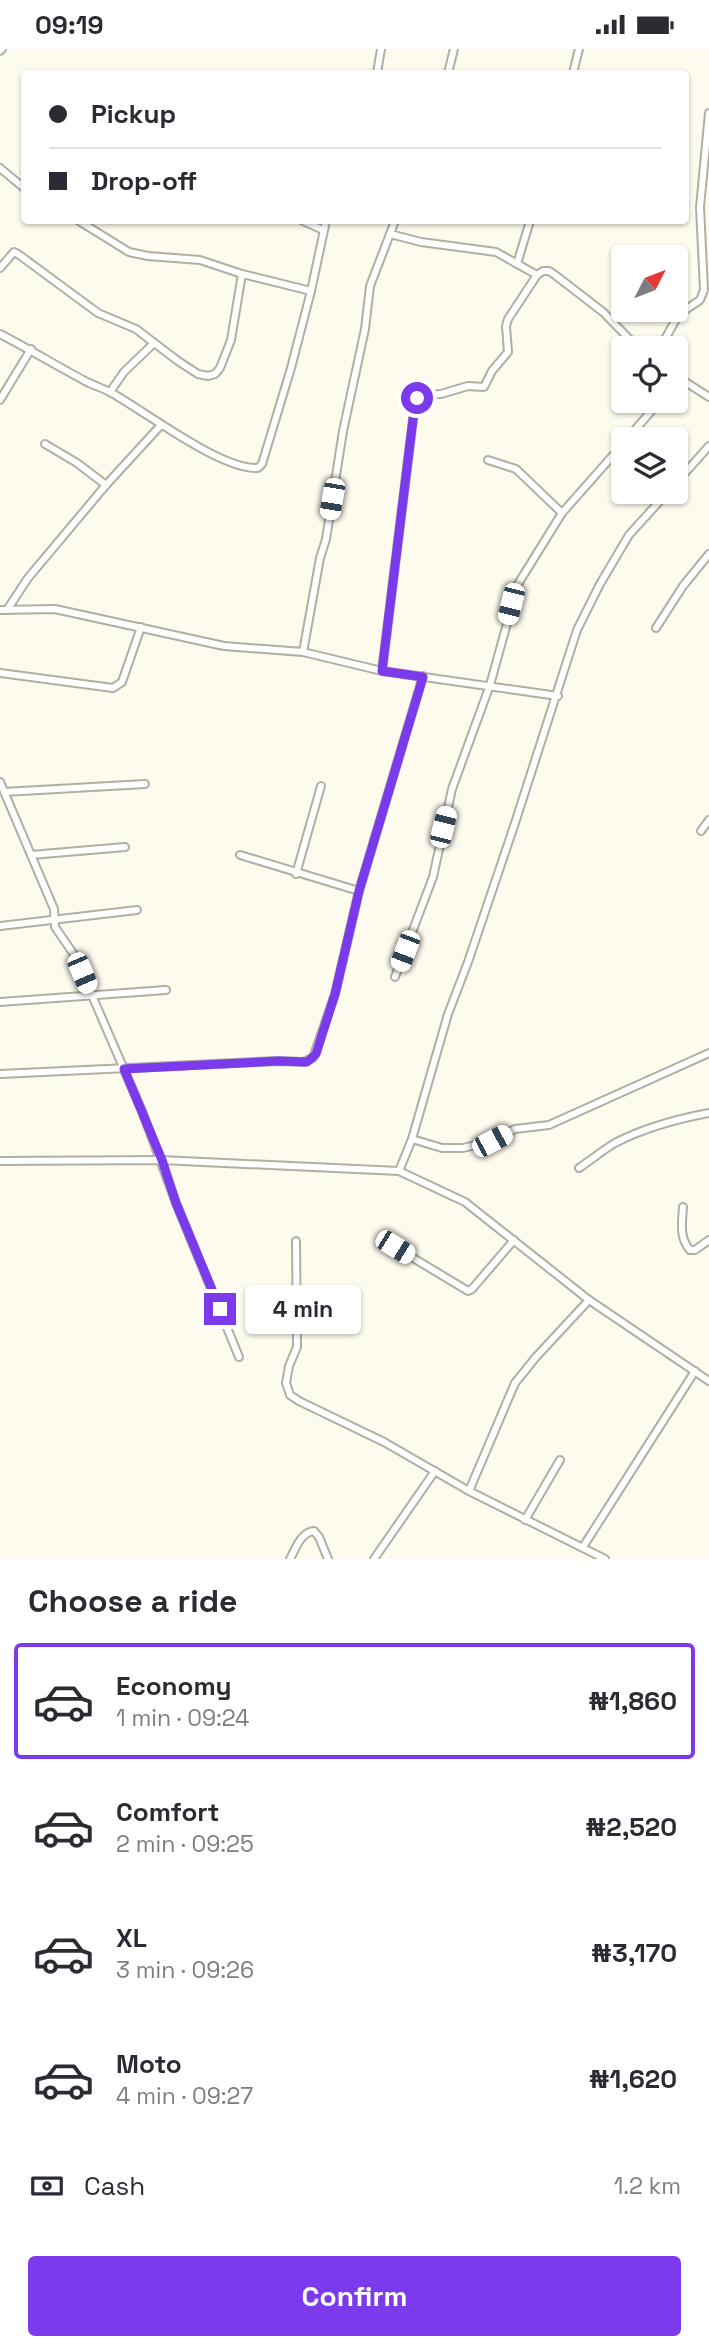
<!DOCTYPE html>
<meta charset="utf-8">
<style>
:root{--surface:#fff;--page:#f7f7f7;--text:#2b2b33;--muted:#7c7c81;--line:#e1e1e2;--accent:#7c3aed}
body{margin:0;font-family:"Space Grotesk",sans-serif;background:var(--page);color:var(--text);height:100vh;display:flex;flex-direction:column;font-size:26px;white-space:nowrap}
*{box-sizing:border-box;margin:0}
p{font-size:23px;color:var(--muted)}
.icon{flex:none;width:38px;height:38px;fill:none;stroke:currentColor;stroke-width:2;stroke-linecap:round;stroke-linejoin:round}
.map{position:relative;height:1510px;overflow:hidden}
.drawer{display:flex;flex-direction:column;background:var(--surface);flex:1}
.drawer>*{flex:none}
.top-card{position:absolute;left:21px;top:21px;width:668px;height:154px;border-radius:7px;box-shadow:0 2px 5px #0004;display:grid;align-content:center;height:154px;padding:0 28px;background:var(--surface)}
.needle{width:46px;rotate:48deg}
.fabs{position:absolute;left:611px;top:196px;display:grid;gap:14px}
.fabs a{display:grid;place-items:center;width:77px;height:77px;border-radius:7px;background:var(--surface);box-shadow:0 2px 5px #0004;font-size:35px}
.end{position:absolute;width:32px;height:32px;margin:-16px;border:9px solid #7c3aed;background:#fff;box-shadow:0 0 0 4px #fff}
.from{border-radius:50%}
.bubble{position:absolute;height:49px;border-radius:7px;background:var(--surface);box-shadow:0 2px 5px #0004;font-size:23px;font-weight:800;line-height:49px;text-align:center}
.car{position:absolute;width:21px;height:42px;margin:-21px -10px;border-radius:9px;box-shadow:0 0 5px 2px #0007;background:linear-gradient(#fff 24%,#345 0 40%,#fff 0 76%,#345 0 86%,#fff 0)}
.top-card b{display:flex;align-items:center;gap:24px;height:66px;font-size:26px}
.top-card b+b{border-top:2px solid var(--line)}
.top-card i{width:18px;height:18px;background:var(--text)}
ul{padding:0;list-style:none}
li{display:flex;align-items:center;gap:21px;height:116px;margin:0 14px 10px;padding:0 14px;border:4px solid transparent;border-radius:7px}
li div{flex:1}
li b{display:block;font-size:26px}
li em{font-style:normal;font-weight:800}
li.active{border-color:var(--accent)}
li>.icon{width:63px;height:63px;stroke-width:1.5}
h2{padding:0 28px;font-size:32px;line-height:84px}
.pay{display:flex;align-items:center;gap:18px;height:77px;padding:0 28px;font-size:26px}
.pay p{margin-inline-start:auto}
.action{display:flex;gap:14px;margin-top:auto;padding:14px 28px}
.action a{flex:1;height:80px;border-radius:7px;background:var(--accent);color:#fff;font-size:28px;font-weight:800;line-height:80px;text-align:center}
.status{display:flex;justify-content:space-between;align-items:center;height:49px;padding:0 35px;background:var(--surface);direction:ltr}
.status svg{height:19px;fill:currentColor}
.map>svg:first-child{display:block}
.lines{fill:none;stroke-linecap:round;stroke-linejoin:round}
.minor-casing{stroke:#b1afa3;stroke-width:10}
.minor{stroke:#fff;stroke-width:6}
.route{stroke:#7c3aed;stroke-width:9}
</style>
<div class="status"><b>09:19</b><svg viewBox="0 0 49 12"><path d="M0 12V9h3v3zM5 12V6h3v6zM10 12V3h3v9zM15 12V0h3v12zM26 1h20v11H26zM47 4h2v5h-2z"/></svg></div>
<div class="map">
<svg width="709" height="1510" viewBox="0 0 709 1510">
<rect width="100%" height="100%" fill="#fdfaee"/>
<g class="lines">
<g class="minor-casing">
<g id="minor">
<path d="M 0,2 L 2,0"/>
<path d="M 377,24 L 381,0"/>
<path d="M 448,24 L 454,0"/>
<path d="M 573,24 L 579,0"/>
<path d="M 0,119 L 24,139"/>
<path d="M 79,172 L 129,203 L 148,207 L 200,211 L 242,225 L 311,242"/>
<path d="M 303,172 L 323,181"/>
<path d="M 390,185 L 421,193 L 496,203 L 537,226"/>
<path d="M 517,215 L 530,172"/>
<path d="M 0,219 L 14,203 L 18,205 L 98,264 L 136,280 L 178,312 L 198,325 L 208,327 L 215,325 L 220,319 L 231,291 L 242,225"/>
<path d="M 0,285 C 29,300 57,317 85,332 C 93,336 102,339 110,343 C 145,362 220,421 258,419 L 262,415 L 291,319 L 311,242 L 326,172"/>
<path d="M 660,299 L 679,265 L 700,251 L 704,241 L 700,158 L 709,64"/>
<path d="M 676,327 L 709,348"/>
<path d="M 110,343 L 124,323 L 154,294"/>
<path d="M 0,351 L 31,300"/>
<path d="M 627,390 L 660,352"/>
<path d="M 45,395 L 77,414 L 106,436"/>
<path d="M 488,411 L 516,420 L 562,464"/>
<path d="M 676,434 L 709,397"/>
<path d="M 0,561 L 55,560 L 224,597 L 303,603 L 382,622 L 558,647"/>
<path d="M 7,561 L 28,529 L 106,436 L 161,376"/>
<path d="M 656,579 L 683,537 L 709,505"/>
<path d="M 303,603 L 320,509 L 326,490 L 343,382 L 365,280 L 370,237 L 395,172"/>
<path d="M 382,622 L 415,354 L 422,346 L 441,345 L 468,337 L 484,338 L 492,322 L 508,303 L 506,277 L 508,270 L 537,226 L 543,222 L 549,222 L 555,226 L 603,263 L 638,299"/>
<path d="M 0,624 L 113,639 L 122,633 L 141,578"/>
<path d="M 0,733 L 48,846 L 54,860 L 55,878 L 75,907 L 142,1062 L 176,1154 L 239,1308"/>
<path d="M 4,743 L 145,735"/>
<path d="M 701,782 L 709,771"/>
<path d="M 31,806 L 125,798"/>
<path d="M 240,806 L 359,842"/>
<path d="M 296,825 L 321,737"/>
<path d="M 0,877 L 137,861"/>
<path d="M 395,928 L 433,828 L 452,740 L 490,636 L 518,535 L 562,464 L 623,395"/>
<path d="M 0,953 L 166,941"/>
<path d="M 0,1025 L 278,1012 L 303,1013 L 313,1009 L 335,945 L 359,842 L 423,627"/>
<path d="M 412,1090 L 442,1099 L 463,1099 L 492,1092 L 515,1080 L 549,1076 L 709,1004"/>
<path d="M 0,1112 L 161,1111 L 399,1122 L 465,1153 L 589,1251 L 709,1332"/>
<path d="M 579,1119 C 591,1111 603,1101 615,1094 C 644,1079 677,1070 709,1064"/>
<path d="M 399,1122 L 412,1090 L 448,965 L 468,913 L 515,774 L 577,581 L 600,535 L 629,486 L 668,443"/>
<path d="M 683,1158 C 682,1173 679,1189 690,1201 L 695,1201 L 709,1191"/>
<path d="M 296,1192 L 297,1298 L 289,1317 L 286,1334 L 290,1346 L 299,1352 L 384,1393 L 469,1442 L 605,1510"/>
<path d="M 395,1198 L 468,1242 L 472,1240 L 514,1191"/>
<path d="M 469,1442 L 515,1334 L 536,1308 L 589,1251"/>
<path d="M 525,1471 L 560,1411"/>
<path d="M 583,1498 L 695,1322"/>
<path d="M 290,1510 C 296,1499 301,1483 314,1482 L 319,1488 L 328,1510"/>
<path d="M 374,1510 L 435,1422"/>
</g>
</g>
<use href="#minor" class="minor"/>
</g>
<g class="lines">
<path class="route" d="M 220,1260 L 176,1154 L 162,1111 L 124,1020 L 278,1012 L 307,1013 L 316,1005 L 335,945 L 359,842 L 423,628 L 382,622 L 415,354 L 417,349"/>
</g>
</svg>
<div class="fabs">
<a><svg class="needle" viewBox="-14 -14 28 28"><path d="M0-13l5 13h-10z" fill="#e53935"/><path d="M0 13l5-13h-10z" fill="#7c7c81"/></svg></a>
<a><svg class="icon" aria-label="locate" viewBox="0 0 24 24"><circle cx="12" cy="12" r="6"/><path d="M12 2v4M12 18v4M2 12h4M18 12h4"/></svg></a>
<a><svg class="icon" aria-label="layers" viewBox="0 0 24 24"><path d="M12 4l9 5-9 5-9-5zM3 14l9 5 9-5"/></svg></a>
</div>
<i class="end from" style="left:417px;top:349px"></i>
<i class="end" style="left:220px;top:1260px"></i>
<div class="bubble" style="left:245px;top:1236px;width:116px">4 min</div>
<i class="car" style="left:332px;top:450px;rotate:190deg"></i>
<i class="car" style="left:511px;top:555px;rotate:194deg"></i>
<i class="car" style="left:443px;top:778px;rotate:14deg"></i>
<i class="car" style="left:405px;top:902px;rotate:201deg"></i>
<i class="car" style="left:82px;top:924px;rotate:157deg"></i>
<i class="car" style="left:492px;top:1092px;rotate:62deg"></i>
<i class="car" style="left:395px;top:1198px;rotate:122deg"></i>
<div class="top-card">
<b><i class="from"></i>Pickup</b>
<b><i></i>Drop-off</b>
</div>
</div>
<section class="drawer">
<h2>Choose a ride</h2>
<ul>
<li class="active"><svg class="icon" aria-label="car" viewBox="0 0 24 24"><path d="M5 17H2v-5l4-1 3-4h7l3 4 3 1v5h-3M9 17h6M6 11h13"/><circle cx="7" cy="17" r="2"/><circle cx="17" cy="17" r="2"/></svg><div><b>Economy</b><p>1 min · 09:24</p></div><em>₦1,860</em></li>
<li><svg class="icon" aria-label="car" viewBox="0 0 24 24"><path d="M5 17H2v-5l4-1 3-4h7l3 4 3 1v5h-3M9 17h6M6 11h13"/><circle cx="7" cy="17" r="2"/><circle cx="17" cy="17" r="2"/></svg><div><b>Comfort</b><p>2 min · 09:25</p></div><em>₦2,520</em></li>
<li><svg class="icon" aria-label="car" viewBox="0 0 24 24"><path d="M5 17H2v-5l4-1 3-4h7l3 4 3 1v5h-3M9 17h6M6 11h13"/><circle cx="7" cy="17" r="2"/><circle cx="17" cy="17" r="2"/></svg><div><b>XL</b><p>3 min · 09:26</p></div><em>₦3,170</em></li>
<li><svg class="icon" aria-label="car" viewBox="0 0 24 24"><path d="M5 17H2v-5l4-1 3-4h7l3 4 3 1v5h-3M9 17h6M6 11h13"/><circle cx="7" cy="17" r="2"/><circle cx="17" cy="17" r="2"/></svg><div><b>Moto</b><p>4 min · 09:27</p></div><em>₦1,620</em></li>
</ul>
<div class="pay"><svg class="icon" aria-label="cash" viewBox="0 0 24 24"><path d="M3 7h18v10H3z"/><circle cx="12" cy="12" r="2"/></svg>Cash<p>1.2 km</p></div>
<div class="action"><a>Confirm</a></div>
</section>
